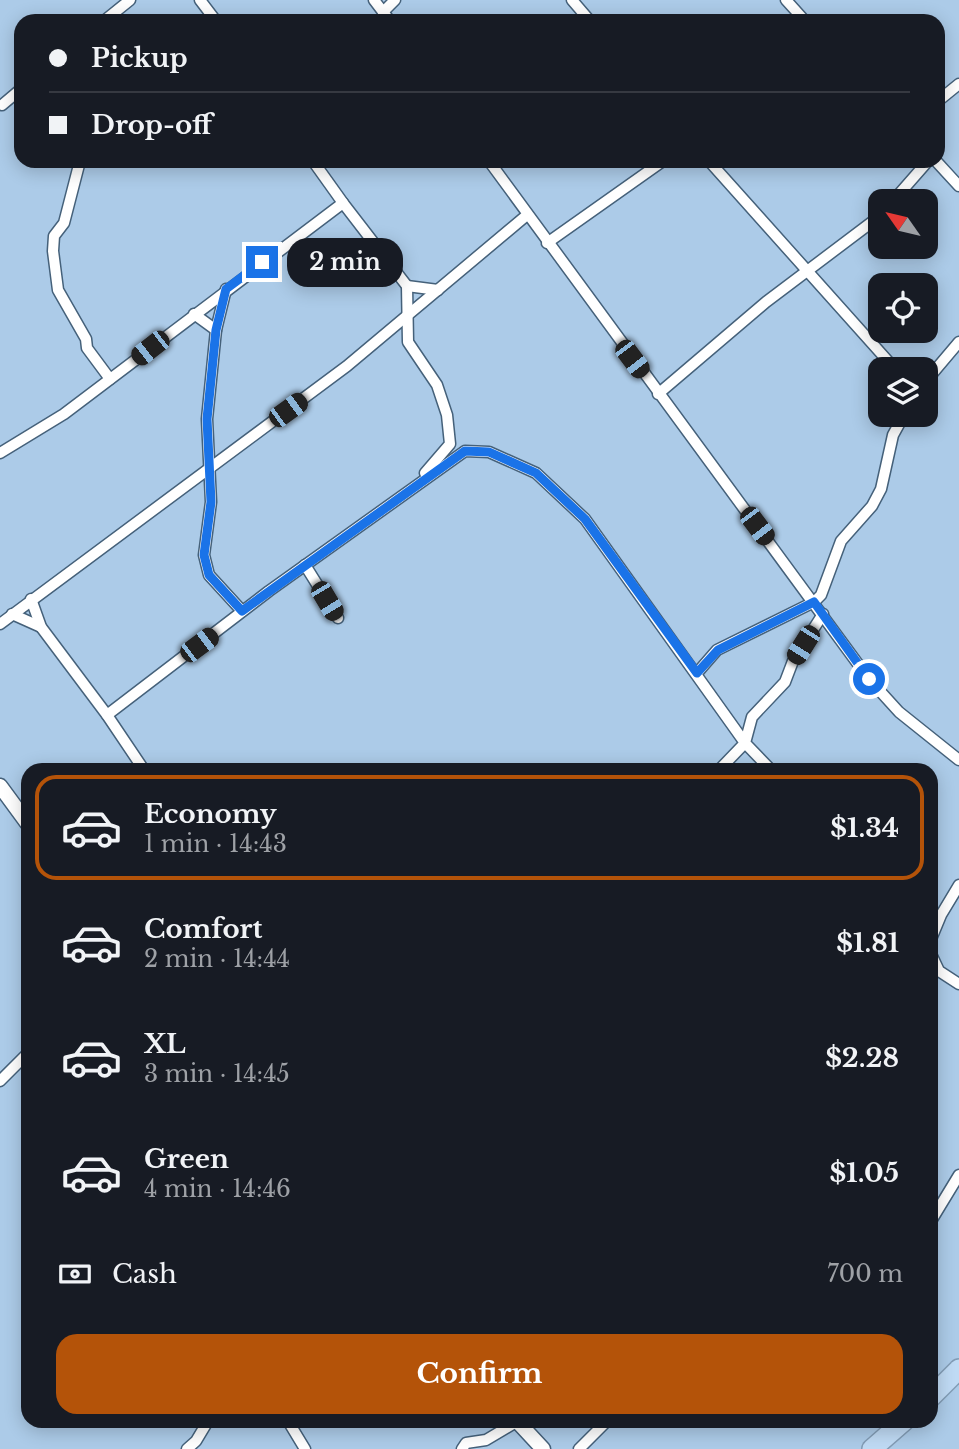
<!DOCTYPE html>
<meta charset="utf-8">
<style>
:root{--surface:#171b24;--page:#242831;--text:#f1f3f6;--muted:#9ea1a6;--line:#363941;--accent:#b45309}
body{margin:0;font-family:"Libre Baskerville",serif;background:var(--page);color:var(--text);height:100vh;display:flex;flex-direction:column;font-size:26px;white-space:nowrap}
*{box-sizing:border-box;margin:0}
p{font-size:23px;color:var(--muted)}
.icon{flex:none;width:38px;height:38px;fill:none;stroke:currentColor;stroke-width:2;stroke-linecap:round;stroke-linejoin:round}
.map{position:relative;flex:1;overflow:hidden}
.drawer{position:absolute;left:21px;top:763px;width:917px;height:665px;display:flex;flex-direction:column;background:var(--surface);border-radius:21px;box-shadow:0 4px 18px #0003}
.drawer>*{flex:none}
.top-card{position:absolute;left:14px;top:14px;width:931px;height:154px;border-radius:21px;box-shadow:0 4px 18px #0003;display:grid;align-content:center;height:154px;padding:0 35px;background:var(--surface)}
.needle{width:46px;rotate:304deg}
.fabs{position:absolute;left:868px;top:189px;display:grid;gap:14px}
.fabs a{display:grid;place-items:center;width:70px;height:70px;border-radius:14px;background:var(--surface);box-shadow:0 4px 18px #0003;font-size:35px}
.end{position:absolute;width:32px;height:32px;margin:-16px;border:9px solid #1a73e8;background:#fff;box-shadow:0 0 0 4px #fff}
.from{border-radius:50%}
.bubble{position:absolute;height:49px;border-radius:21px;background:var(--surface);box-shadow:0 4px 18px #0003;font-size:23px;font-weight:800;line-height:49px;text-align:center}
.car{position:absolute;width:21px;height:42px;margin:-21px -10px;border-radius:9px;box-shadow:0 0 5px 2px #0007;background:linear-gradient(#222 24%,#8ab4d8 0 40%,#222 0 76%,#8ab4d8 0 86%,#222 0)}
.top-card b{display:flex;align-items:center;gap:24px;height:66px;font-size:26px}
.top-card b+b{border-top:2px solid var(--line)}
.top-card i{width:18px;height:18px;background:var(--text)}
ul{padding:12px 0 0;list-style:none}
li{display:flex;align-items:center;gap:21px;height:105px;margin:0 14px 10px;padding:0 21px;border:4px solid transparent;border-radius:21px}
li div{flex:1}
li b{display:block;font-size:26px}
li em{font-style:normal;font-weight:800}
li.current{border-color:var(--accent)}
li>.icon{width:63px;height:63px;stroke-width:1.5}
.pay{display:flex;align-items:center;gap:18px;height:77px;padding:0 35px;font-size:26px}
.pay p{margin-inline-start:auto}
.action{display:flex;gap:14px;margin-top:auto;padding:14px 35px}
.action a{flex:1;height:80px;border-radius:21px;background:var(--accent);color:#fff;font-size:28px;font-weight:800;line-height:80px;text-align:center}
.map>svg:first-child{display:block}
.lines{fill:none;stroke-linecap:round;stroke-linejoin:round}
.minor-casing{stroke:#45617a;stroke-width:13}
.tertiary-casing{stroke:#45617a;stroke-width:17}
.trunk-casing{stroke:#829cb5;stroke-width:22}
.minor{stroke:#fff;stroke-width:10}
.tertiary{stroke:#fff;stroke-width:14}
.trunk{stroke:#bfdaf4;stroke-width:19}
.route{stroke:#1a73e8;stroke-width:9}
</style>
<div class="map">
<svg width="959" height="1449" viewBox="0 0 959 1449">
<rect width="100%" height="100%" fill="#accbe8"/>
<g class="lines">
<g class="minor-casing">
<g id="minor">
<path d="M 200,0 L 216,21"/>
<path d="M 374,0 L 390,21"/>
<path d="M 572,0 L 590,21"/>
<path d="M 786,0 L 805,21"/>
<path d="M 383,12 L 395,0"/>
<path d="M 104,21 L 130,0"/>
<path d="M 938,101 L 959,84"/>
<path d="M 2,105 L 21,89"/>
<path d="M 80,161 L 64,223 L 54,236 L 53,251 L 58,290 L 86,339 L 87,348 L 110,379"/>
<path d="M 313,161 L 343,203"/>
<path d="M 489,161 L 869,679 L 899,712 L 959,760"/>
<path d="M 709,161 L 895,369"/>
<path d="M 936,161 L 959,186"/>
<path d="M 893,201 L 928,161"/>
<path d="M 547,243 L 663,161"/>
<path d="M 407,286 L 438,290"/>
<path d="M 226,289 L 216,330 L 207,419 L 211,502 L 204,555 L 209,575 L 242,611"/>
<path d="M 194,314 L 216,330"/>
<path d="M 926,381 L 959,342"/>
<path d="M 658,394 L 766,302 L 880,216"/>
<path d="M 0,453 L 64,414 L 343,203 L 407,286 L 408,342 L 437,385 L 447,415 L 450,444 L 425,473"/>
<path d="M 305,565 L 338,618"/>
<path d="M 31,599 L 41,627 L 107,715 L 144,770"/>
<path d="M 12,614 L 41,627"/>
<path d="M 0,624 L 347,366 L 527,215"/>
<path d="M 697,673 L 717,650 L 814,602 L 821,595 L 841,541 L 872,506 L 881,489 L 893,435 L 904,415"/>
<path d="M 107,715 L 269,591 L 465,451 L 489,452 L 536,473 L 585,519 L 745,743 L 719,770"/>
<path d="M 771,770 L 745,743 L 752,717 L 785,682 L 793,661 L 823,614"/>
<path d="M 931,939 L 941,915 L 959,885"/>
<path d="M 931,954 L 939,971 L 959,984"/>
<path d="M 0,1081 L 28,1053"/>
<path d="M 931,1221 L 959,1175"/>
<path d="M 288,1421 L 305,1449"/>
<path d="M 187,1449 L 196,1441 L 208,1421"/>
<path d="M 462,1449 L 466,1443 L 486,1440 L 518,1421"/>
<path d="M 579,1449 L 607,1421"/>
</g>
</g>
<g class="tertiary-casing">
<g id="tertiary">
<path d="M 0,786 L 28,824"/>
<path d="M 517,1421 L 543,1449"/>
</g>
</g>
<g class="trunk-casing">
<g id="trunk">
<path d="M 931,1397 L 959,1369"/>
<path d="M 872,1449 L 904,1421"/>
</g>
</g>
<use href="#minor" class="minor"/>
<use href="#tertiary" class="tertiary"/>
<use href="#trunk" class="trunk"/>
</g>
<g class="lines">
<path class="route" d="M 262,262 L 226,289 L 216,330 L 207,419 L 211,502 L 204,555 L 209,575 L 242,611 L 465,451 L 489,452 L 536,473 L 585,519 L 697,673 L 718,650 L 814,602 L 869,679"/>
</g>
</svg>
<div class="fabs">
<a><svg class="needle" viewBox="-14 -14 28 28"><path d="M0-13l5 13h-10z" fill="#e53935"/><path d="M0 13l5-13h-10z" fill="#9ea1a6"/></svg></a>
<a><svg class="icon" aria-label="locate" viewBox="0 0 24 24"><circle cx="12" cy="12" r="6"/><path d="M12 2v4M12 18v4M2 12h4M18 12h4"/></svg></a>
<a><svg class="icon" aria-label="layers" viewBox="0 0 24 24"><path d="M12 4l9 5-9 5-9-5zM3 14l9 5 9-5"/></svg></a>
</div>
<i class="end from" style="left:869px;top:679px"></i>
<i class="end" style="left:262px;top:262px"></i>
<div class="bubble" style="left:287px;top:238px;width:116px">2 min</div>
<i class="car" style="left:150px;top:348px;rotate:232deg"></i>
<i class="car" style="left:632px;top:359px;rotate:143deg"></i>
<i class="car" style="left:288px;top:410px;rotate:54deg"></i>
<i class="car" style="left:757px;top:526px;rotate:143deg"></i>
<i class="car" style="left:327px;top:601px;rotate:149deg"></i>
<i class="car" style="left:199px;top:645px;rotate:53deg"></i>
<i class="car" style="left:803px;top:645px;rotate:212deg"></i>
<div class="top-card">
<b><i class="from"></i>Pickup</b>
<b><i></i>Drop-off</b>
</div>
<section class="drawer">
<ul>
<li class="current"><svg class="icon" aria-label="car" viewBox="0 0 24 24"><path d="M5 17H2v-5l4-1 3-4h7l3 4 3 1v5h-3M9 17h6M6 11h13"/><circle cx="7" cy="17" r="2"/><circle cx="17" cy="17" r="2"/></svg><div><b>Economy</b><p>1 min · 14:43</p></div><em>$1.34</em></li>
<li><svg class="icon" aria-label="car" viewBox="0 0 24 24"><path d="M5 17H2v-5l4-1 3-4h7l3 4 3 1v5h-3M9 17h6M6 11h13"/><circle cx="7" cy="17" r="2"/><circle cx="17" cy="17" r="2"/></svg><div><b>Comfort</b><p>2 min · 14:44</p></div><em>$1.81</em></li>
<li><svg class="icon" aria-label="car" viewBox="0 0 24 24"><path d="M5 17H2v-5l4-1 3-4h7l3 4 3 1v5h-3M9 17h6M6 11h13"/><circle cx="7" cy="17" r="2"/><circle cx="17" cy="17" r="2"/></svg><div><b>XL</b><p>3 min · 14:45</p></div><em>$2.28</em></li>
<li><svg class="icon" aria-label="car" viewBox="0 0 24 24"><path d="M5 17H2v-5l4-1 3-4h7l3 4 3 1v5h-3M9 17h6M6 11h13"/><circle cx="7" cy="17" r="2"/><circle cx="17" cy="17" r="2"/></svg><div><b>Green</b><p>4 min · 14:46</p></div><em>$1.05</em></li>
</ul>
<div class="pay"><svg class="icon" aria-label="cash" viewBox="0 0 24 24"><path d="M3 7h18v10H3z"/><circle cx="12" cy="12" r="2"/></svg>Cash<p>700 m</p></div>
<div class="action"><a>Confirm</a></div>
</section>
</div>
